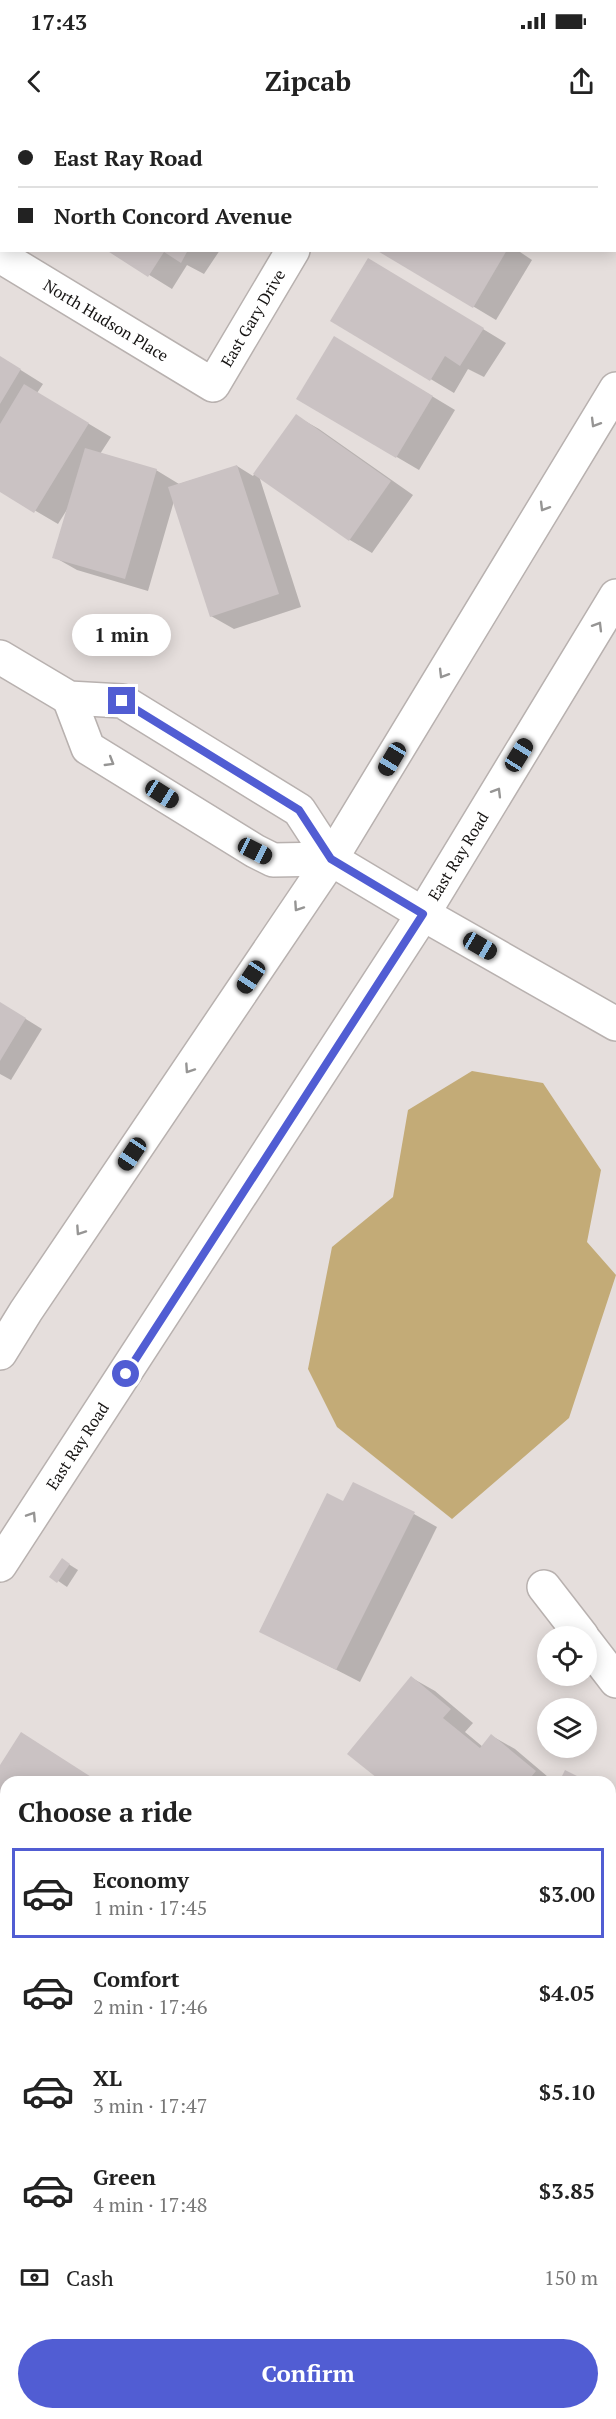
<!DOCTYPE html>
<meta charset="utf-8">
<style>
:root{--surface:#fff;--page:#f2f2f2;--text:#222;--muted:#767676;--line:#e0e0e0;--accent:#515dd3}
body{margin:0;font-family:"PT Serif",serif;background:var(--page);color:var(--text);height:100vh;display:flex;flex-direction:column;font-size:22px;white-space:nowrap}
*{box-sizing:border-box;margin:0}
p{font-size:20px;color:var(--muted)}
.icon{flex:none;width:33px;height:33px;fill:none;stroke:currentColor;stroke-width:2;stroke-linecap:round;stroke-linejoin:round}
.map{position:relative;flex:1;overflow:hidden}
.sheet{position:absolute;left:0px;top:1656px;width:616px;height:644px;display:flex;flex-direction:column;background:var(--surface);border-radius:18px 18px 0 0;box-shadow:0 3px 15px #0003}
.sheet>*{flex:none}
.hud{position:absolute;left:0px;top:0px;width:616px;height:132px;box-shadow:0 3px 15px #0003;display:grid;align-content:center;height:132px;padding:0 18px;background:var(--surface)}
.controls{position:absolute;left:537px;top:1506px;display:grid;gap:12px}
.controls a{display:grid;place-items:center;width:60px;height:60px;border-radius:50%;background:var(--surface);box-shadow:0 3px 15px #0003;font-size:30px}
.end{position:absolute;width:27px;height:27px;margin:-14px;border:8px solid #515dd3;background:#fff;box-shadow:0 0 0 3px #fff}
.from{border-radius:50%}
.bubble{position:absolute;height:42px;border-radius:21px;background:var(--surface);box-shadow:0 3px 15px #0003;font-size:20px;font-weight:600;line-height:42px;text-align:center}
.car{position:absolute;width:18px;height:36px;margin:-18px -9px;border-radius:8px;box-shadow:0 0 4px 2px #0007;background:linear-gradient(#222 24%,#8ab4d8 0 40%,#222 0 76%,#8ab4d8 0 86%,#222 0)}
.hud b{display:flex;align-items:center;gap:21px;height:57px;font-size:22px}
.hud b+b{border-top:2px solid var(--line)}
.hud i{width:15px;height:15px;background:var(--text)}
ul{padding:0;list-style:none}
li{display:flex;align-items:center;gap:18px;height:90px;margin:0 12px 9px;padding:0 6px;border:3px solid transparent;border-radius:0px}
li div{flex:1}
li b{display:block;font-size:22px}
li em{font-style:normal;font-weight:600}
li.current{border-color:var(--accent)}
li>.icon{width:54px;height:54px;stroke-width:1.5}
h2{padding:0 18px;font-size:27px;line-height:72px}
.pay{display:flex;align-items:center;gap:15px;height:66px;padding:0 18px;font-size:22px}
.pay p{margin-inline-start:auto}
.cta{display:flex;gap:12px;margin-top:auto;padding:12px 18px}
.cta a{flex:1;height:69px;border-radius:36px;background:var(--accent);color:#fff;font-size:24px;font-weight:600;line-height:69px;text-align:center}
.status{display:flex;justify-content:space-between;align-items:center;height:42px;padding:0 30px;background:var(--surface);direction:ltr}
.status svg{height:16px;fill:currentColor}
header{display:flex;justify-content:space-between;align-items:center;height:78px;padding:0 18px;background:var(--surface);font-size:27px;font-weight:600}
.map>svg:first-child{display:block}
.green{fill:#c3ab77}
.shadow{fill:#0003}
.building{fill:#cac2c3}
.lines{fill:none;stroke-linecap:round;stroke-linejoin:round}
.minor-casing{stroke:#b8b1af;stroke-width:36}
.major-casing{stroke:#b8b1af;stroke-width:36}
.minor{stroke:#fff;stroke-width:33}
.major{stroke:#fff;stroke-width:33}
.oneway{stroke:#969594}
.route{stroke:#515dd3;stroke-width:8}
.labels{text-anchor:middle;stroke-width:4.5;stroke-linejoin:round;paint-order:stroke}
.street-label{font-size:16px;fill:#151312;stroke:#fff}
</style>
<div class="status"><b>17:43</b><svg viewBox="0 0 49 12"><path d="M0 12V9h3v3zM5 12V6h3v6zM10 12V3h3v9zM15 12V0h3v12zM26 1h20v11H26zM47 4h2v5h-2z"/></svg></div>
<header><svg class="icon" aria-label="back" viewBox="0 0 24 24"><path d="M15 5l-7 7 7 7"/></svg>Zipcab<svg class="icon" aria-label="share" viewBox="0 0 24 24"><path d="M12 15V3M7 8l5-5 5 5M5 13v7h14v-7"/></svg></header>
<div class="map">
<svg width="616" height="2299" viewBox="0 0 616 2299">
<rect width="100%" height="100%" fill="#e5dedc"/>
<path class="green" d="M 472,951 L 543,963 L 601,1050 L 587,1122 L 616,1155 L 569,1298 L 452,1399 L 337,1307 L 308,1249 L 332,1127 L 393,1077 L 408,990 Z"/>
<g class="shadow">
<path d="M 0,0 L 29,2 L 2,2 L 2,69 Z"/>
<path d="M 159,0 L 195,0 L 197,2 L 159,2 Z"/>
<path d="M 222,0 L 296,0 L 295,2 Z"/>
<path d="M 490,0 L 616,0 L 616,1 L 615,3 Z"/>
<path d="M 109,130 L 220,130 L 204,154 L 187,145 L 172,169 Z"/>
<path d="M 379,130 L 517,130 L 532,140 L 496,200 Z"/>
<path d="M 391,153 L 506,223 L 484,257 L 468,249 L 454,273 L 332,200 Z"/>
<path d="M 357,231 L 455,290 L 419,350 L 298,279 Z"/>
<path d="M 0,237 L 43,264 L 37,273 L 111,317 L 100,334 L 156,350 L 179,364 L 237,346 L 253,356 L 296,296 L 319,309 L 413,375 L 372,433 L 350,420 L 259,356 L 301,487 L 234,509 L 211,496 L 174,381 L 148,471 L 77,450 L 54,437 L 68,388 L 58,404 L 0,370 Z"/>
<path d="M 0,883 L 42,909 L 11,960 L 0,954 Z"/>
<path d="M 414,1394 L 437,1407 L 360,1562 L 261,1511 Z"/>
<path d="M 62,1440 L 78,1450 L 67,1467 L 51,1456 Z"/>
<path d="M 412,1558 L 435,1571 L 473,1603 L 465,1612 L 483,1627 L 492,1616 L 515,1629 L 554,1662 L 384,1662 Z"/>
<path d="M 542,2294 L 594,2294 L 604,2299 L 539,2299 Z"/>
</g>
<g class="building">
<path d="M 106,130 L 188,130 L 181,143 L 164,132 L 148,157 Z"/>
<path d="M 376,130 L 507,130 L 473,188 Z"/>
<path d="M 368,138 L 484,208 L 460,246 L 445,236 L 430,261 L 330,201 Z"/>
<path d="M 334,216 L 433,276 L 396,338 L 296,279 Z"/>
<path d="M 0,236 L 21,249 L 0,284 Z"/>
<path d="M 24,264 L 89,303 L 34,393 L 0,372 L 0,304 Z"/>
<path d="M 296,294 L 391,361 L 349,421 L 253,354 Z"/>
<path d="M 85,328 L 157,349 L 125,459 L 52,438 Z"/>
<path d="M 237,345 L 279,474 L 210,497 L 168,367 Z"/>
<path d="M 0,882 L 26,898 L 0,941 Z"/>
<path d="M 353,1362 L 415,1392 L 336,1550 L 259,1512 L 327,1373 L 343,1381 Z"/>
<path d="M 62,1438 L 70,1444 L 57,1463 L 49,1457 Z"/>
<path d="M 411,1556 L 451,1589 L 443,1598 L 480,1628 L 491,1614 L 536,1651 L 527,1662 L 382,1662 L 347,1634 Z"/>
<path d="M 21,1612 L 99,1662 L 6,1662 L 6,1720 L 0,1716 L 0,1645 Z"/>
<path d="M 565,1650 L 589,1662 L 559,1662 Z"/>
<path d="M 610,1676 L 616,1679 L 616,1780 L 610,1777 Z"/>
<path d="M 610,1975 L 616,1978 L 616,2069 L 610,2065 Z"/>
<path d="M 540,2294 L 597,2294 L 599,2295 L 597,2299 L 537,2299 Z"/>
</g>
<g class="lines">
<g class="minor-casing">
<g id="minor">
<path d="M 370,2 L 371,0"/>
<path id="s1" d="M 0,136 L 213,265 L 293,130"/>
<path d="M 0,537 L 69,578 L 122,581 L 299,690 L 331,739 L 423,794 L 616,904"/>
<path d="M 69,578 L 88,628 L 255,731 L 273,740 L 331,739"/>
<path d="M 544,1467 L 582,1516"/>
<path d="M 586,1522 L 616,1561"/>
<path d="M 0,1815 L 6,1819"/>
<path d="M 610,2194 L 616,2198"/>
</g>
</g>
<g class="major-casing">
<g id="major">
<path d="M 0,1233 L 26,1191 L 331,739 L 616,269"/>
<path id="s2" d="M 0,1445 L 423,794 L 616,476"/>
</g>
</g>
<use href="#minor" class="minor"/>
<use href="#major" class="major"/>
</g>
<defs><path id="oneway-chevron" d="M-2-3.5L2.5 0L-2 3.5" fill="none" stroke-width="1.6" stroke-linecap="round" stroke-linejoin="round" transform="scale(1.5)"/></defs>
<g class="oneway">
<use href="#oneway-chevron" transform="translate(595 303) rotate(121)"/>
<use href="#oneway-chevron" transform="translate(544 387) rotate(121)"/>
<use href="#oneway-chevron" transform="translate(598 506) rotate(-59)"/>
<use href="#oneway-chevron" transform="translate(443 554) rotate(121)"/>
<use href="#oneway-chevron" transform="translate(110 642) rotate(31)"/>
<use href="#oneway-chevron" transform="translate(497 672) rotate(-59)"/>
<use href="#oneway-chevron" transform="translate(298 787) rotate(124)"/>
<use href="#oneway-chevron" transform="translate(189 949) rotate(124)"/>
<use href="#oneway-chevron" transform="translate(80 1111) rotate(124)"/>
<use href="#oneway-chevron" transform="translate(32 1396) rotate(-57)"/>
</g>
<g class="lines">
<path class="route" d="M 122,581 L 299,690 L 331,739 L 423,794 L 126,1254"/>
</g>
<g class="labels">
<g class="street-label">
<text dy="6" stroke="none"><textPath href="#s1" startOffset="327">East Gary Drive</textPath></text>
<text dy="6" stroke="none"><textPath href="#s1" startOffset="124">North Hudson Place</textPath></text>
<text dy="6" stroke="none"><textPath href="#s2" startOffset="844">East Ray Road</textPath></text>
<text dy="6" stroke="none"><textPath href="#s2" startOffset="142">East Ray Road</textPath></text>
</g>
</g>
</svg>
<div class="controls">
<a><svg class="icon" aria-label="locate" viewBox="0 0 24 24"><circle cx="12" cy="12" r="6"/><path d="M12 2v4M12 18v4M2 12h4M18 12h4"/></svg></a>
<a><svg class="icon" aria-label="layers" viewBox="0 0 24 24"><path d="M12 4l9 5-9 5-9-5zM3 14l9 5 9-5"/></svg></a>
</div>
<i class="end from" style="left:126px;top:1254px"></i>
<i class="end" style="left:122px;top:581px"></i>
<div class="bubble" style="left:72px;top:494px;width:99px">1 min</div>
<i class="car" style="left:519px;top:635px;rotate:32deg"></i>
<i class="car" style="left:392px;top:639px;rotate:211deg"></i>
<i class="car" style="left:162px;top:674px;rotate:122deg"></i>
<i class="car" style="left:255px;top:731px;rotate:117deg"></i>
<i class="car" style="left:480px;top:826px;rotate:120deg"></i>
<i class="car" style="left:251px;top:857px;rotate:214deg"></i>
<i class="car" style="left:132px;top:1034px;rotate:214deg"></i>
<div class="hud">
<b><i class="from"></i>East Ray Road</b>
<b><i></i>North Concord Avenue</b>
</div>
<section class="sheet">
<h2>Choose a ride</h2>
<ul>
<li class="current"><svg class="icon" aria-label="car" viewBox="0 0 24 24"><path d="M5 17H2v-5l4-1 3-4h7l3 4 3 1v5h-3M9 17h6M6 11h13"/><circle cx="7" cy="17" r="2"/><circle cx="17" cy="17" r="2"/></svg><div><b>Economy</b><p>1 min · 17:45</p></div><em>$3.00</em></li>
<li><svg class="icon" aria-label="car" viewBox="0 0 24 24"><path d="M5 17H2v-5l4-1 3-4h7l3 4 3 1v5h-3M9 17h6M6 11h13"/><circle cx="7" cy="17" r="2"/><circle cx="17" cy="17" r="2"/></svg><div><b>Comfort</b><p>2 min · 17:46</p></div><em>$4.05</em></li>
<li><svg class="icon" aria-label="car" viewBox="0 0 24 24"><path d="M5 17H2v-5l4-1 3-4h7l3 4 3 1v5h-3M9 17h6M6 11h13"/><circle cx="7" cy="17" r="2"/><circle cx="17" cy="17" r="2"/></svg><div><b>XL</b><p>3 min · 17:47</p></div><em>$5.10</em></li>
<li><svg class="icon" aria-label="car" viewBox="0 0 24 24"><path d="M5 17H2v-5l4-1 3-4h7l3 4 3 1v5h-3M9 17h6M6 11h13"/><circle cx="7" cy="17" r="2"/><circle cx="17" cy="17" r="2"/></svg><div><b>Green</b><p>4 min · 17:48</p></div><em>$3.85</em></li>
</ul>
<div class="pay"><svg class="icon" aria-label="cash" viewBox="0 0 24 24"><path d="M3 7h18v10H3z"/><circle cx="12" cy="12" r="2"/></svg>Cash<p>150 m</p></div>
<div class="cta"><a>Confirm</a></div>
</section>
</div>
